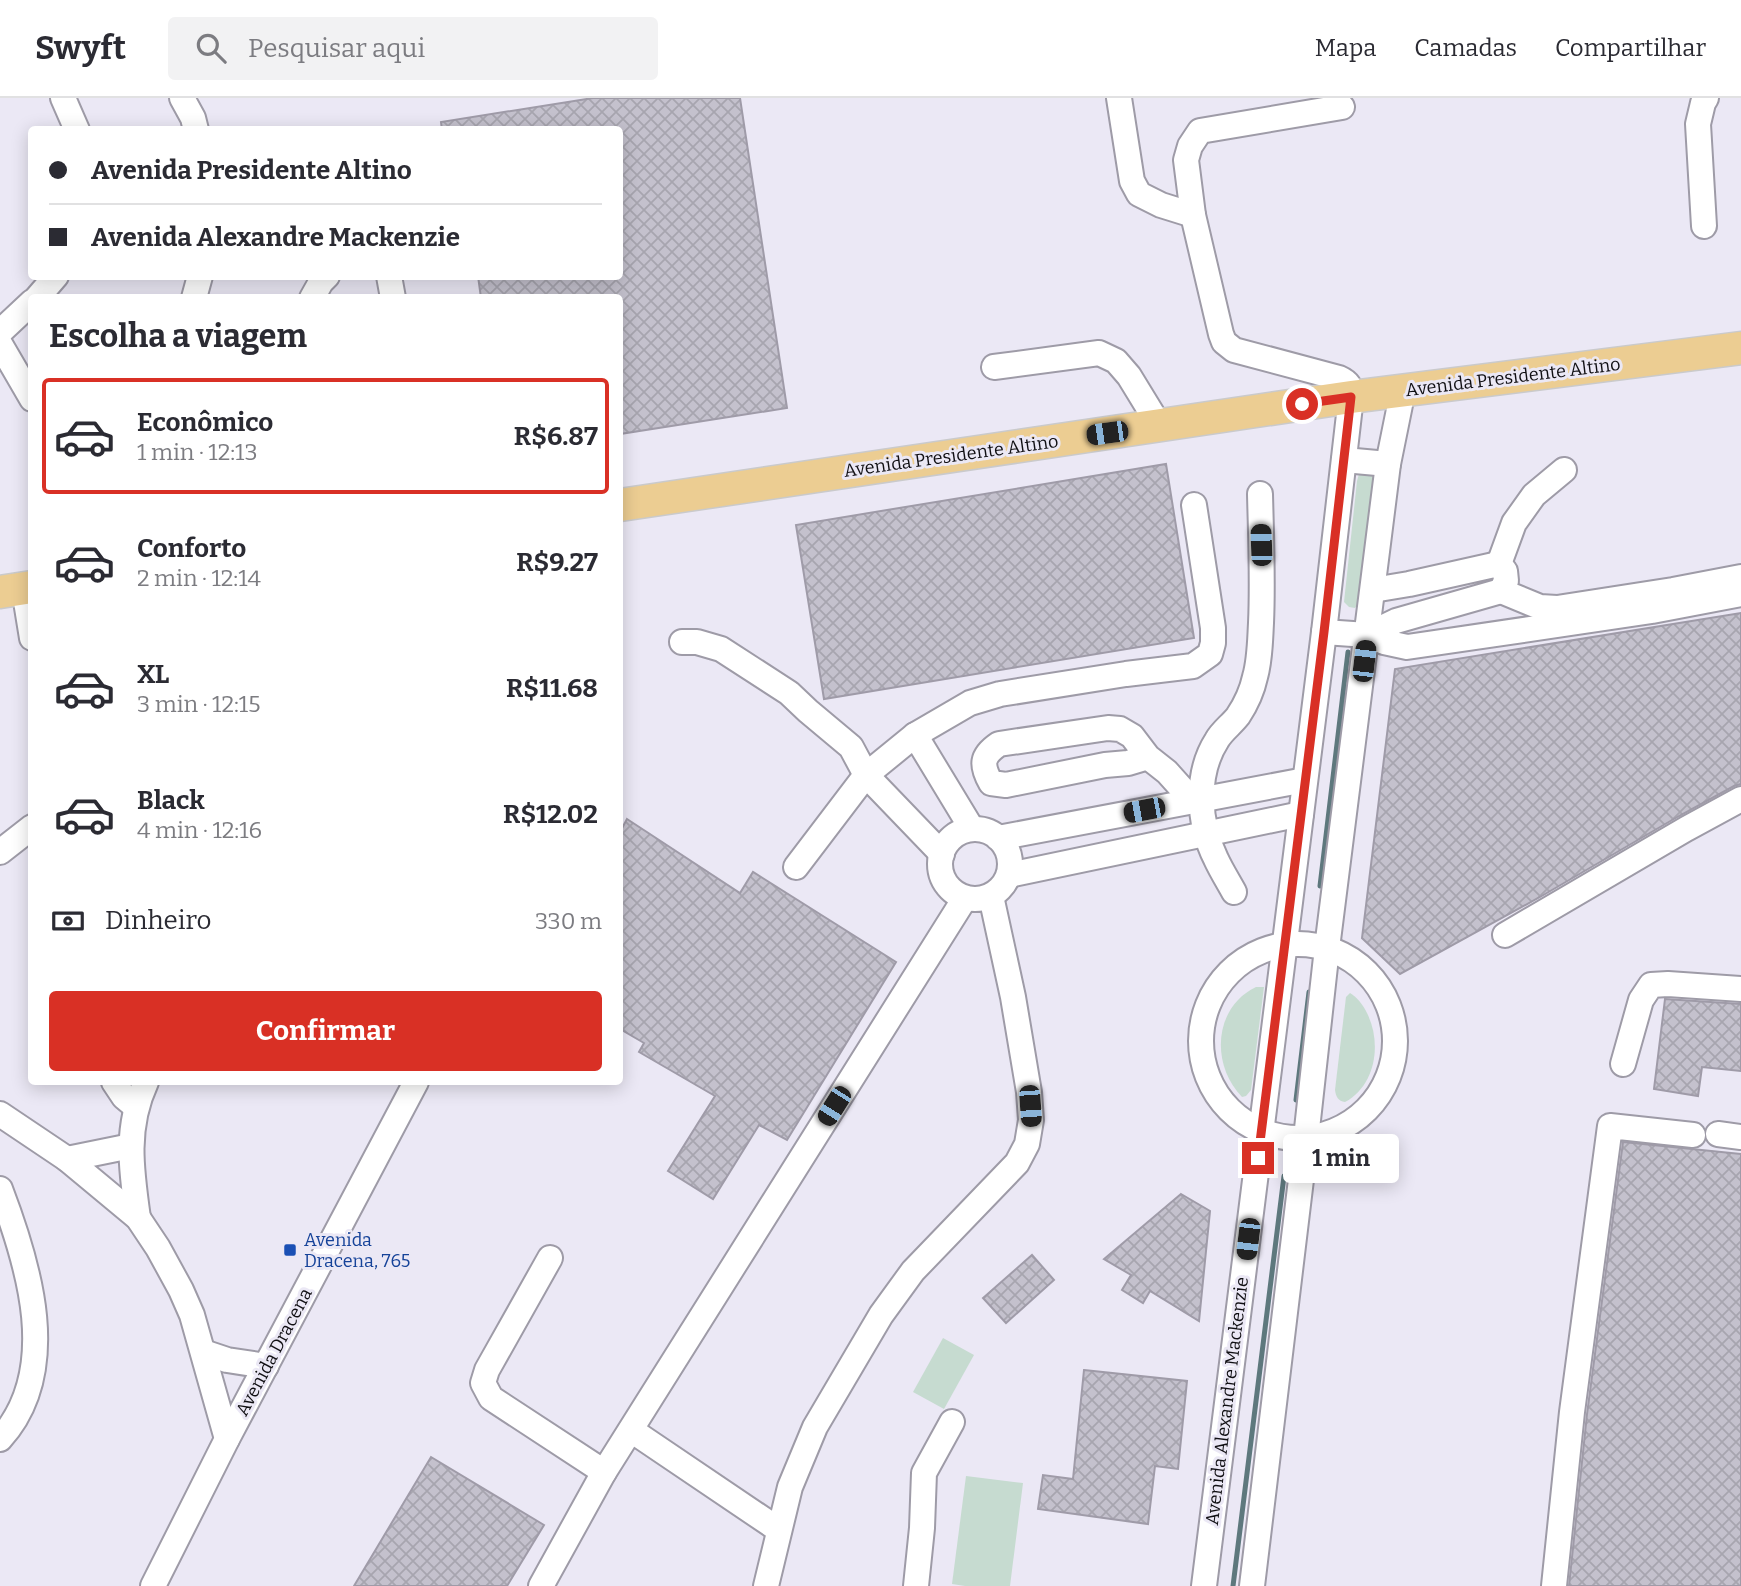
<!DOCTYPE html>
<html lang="pt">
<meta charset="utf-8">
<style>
:root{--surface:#fff;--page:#f2f2f3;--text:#2b2b33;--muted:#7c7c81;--line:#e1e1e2;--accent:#d93025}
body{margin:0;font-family:Bitter,serif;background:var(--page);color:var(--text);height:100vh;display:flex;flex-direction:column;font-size:26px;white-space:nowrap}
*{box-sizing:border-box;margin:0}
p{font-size:23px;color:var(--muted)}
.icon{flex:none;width:38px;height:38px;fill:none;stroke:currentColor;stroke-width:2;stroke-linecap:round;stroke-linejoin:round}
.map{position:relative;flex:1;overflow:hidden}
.panel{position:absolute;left:28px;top:196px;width:595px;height:791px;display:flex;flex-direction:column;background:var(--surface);border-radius:7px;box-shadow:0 4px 18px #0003}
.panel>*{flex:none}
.top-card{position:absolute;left:28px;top:28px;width:595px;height:154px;border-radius:7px;box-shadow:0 4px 18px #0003;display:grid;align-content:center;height:154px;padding:0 21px;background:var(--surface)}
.end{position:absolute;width:32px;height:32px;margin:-16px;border:9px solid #d93025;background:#fff;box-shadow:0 0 0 4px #fff}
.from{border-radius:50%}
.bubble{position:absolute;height:49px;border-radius:7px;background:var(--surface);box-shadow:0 4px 18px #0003;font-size:23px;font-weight:700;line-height:49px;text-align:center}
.car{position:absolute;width:21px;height:42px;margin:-21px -10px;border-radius:9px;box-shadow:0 0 5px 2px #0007;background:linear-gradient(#222 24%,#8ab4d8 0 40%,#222 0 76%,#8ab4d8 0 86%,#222 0)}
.top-card b{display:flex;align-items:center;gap:24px;height:66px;font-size:26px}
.top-card b+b{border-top:2px solid var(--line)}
.top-card i{width:18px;height:18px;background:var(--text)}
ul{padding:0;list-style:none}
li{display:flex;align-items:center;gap:21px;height:116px;margin:0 14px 10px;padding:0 7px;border:4px solid transparent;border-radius:7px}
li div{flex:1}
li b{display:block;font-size:26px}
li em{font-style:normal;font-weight:700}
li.selected{border-color:var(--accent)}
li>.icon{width:63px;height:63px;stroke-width:1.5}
h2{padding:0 21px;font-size:32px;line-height:84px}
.pay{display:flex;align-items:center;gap:18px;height:77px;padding:0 21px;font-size:26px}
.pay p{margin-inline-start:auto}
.cta{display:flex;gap:14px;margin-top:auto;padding:14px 21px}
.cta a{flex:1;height:80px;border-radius:7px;background:var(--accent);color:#fff;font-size:28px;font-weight:700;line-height:80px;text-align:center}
header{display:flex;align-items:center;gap:42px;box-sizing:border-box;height:98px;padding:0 35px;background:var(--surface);border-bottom:2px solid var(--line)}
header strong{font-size:33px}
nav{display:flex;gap:38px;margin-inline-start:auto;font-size:24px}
.search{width:490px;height:63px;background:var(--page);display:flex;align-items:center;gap:18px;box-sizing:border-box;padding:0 24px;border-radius:7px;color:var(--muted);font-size:26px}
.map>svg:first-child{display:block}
.green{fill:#c6dbd0}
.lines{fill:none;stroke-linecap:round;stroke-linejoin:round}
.stream{stroke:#5e787d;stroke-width:5}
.building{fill:url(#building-cross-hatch);stroke:#9f9ba8;stroke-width:2}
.minor-casing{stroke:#9e9ba7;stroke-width:28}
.major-casing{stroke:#cacacb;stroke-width:35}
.minor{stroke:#fff;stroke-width:24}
.major{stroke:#eccd92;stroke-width:32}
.route{stroke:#d93025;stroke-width:9}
.transit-dot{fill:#1a4fb4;stroke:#ebe8f5;stroke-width:2.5}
.labels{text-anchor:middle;stroke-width:6;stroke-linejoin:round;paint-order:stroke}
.street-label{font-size:18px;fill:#100f13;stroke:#ebe8f5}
.transit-label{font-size:18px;fill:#164399;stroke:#ebe8f5;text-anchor:start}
</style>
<header>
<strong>Swyft</strong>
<div class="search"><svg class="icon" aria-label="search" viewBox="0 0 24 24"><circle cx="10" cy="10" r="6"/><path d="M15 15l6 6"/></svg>Pesquisar aqui</div>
<nav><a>Mapa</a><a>Camadas</a><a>Compartilhar</a></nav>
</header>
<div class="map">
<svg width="1741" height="1488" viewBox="0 0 1741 1488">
<defs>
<pattern id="building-cross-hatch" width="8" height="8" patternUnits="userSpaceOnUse" patternTransform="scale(1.75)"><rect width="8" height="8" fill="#c4c1cd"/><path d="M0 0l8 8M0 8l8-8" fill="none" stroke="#a7a5af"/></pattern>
</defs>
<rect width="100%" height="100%" fill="#ebe8f5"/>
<g class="green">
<path d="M 1375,374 L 1360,503 L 1355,510 L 1349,509 L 1344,504 L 1357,383 L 1359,376 Z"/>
<path d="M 1256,889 L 1264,889 L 1251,992 L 1246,998 L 1242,999 C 1210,966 1214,909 1256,889 Z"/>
<path d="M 1350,895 C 1357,899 1363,907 1367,915 C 1382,945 1376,987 1345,1004 C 1338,1003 1336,999 1335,992 L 1346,899 Z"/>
<path d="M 943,1240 L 974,1257 L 944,1311 L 913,1294 Z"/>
<path d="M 966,1378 L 1023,1385 L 1010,1488 L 965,1488 L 952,1486 Z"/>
</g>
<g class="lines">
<g class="stream">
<path d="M 1320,788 L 1348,554"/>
<path d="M 1296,1002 L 1309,894"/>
<path d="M 1233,1488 L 1284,1078"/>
</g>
</g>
<g class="building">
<path d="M 593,0 L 740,0 L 787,310 L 620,336 L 620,200 L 481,200 L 478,178 L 620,178 L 620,32 L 442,32 L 441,24 Z"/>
<path d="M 1166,366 L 1194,540 L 824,601 L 796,427 Z"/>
<path d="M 1741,515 L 1741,686 L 1734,688 L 1679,718 L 1540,799 L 1400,876 L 1362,840 L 1395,571 Z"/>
<path d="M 627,721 L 740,795 L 753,774 L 896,864 L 787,1042 L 759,1027 L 713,1101 L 668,1073 L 715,998 L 639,954 L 644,945 L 620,931 L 620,734 Z"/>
<path d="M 1665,901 L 1741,906 L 1741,973 L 1702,969 L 1698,998 L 1654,991 Z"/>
<path d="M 1623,1044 L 1741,1056 L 1741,1488 L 1569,1488 L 1587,1316 Z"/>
<path d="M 1181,1096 L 1210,1113 L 1199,1223 L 1150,1193 L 1143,1205 L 1122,1192 L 1131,1177 L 1104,1161 Z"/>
<path d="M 1032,1157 L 1054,1182 L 1006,1225 L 983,1200 Z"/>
<path d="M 1084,1272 L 1187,1283 L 1178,1371 L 1155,1368 L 1148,1426 L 1038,1411 L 1043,1377 L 1073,1381 Z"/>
<path d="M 431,1359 L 544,1427 L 507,1488 L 354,1488 Z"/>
</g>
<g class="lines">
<g class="minor-casing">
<g id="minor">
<path d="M 63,0 L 77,32"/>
<path d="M 182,0 L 193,20 L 196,32"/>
<path d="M 1119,0 L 1132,83 L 1139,96 L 1161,107 L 1193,117"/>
<path d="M 1704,128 L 1698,26 L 1703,5 L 1706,0"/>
<path d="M 389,178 L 393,200"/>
<path d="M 37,200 L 56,178"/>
<path d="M 194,200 L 200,178"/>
<path d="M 312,200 L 321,184 L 327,178"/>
<path d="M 0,234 L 32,204"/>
<path d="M 0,246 L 32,301"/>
<path d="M 994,269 L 1099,255 L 1116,263 L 1129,278 L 1159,327"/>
<path d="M 1344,362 L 1388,366"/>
<path d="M 1499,466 L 1514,425 L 1534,397 L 1564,372"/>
<path d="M 24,491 L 32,540"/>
<path d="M 1501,493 L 1540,509 L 1557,510 L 1673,492 L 1741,479"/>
<path d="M 1324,534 L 1367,537 L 1384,544 L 1407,549 L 1652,513 L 1741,496"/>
<path d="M 1367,537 L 1396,523 L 1501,493 L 1506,483 L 1505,473 L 1499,466 L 1494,467 L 1409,486 L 1373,492"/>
<path d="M 682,544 L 697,544 L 721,551 L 789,595 L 808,613 L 851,649 L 866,677 L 942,756"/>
<path d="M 915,637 L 972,731"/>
<path d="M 1148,659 L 1128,665 L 1105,667 L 1006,687 L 991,685 C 981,667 981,658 999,646 L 1108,630 L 1120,631 L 1132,638 L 1148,659 L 1167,674 L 1193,703"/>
<circle cx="975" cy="766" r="35"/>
<path d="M 998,740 L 1305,682"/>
<path d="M 0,754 L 32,729"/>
<path d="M 796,769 L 866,677 L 915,637 L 970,605 L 1000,596 L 1126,576 L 1193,568 L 1210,556 L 1213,545 L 1213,530 L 1194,407"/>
<path d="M 1009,777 L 1301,716"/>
<path d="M 1234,794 C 1228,783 1221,772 1216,761 C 1198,725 1195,676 1217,642 C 1222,633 1231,627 1238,618 C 1246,606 1252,593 1255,579 C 1260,562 1260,543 1261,525 C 1263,482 1261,439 1260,396"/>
<path d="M 1505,837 L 1686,731 L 1741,701"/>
<circle cx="1298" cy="943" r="97"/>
<path d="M 1623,966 L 1641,902 L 1651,887 L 1668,886 L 1741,891"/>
<path d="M 114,984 L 124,999 L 136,1009"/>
<path d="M 0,1016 L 67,1061 L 138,1120 L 158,1150 L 181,1192 L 192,1217 L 227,1341"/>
<path d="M 1718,1036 L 1741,1039"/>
<path d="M 67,1061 L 131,1048"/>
<path d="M 0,1091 C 29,1167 62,1273 0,1341"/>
<path d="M 138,1120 C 131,1071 125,1029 146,984"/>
<path d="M 203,1254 L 227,1262 L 266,1268"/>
<path d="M 631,1332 L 779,1432"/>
<path d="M 604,1374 L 965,800"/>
<path d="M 153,1488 L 227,1341 L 416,984"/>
<path d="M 541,1488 L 604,1374 L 491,1300 L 483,1285 L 487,1272 L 550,1160"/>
<path d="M 766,1488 L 790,1389 L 815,1329 L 881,1217 L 913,1173 L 1017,1065 L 1027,1046 L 1031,1022 L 1029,994 L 1013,899 L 991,798"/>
<path d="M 916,1488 L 922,1430 L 924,1375 L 952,1324"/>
<path d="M 1204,1488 L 1324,534 L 1351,299 C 1351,288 1348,284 1339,280 L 1234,252 L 1224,244 L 1221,236 L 1193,117 L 1186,62 L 1190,48 L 1200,33 L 1342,9"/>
<path d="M 1252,1488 L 1306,1040 L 1327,850 L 1388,366 L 1403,292"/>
<path d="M 1554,1488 L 1572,1314 L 1610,1028 L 1693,1037"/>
</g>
</g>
<g class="major-casing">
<g id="major">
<path d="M 620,407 L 1351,299 L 1741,250"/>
<path d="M 0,494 L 32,489"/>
</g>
</g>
<use href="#minor" class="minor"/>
<use href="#major" class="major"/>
</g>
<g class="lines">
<path class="route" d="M 1258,1060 L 1324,534 L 1351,299 L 1302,306"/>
</g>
<rect class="transit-dot" x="283" y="1145" width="14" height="14" rx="3.5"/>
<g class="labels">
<g class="street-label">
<text transform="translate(1513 279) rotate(-7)" y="6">Avenida Presidente Altino</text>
<text transform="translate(951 358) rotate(-8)" y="6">Avenida Presidente Altino</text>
<text transform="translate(274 1254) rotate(-62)" y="6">Avenida Dracena</text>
<text transform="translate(1227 1303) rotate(-83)" y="6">Avenida Alexandre Mackenzie</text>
</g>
<g class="transit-label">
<text x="304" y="1148">Avenida<tspan x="304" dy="21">Dracena, 765</tspan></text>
</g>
</g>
</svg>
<i class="end from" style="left:1302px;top:306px"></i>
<i class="end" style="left:1258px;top:1060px"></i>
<div class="bubble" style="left:1283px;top:1036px;width:116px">1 min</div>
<i class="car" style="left:1107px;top:335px;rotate:262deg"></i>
<i class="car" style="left:1261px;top:447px;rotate:358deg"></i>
<i class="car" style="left:1364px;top:563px;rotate:7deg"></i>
<i class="car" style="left:1144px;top:712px;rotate:259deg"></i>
<i class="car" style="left:834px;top:1008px;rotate:212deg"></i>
<i class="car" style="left:1030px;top:1008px;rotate:176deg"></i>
<i class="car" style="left:1248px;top:1141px;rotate:187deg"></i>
<div class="top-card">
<b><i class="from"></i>Avenida Presidente Altino</b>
<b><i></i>Avenida Alexandre Mackenzie</b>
</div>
<section class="panel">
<h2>Escolha a viagem</h2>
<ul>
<li class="selected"><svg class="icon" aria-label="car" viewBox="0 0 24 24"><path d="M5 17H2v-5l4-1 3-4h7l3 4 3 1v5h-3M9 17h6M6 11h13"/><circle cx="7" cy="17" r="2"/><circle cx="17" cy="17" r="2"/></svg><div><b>Econômico</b><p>1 min · 12:13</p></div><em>R$6.87</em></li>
<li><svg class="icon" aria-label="car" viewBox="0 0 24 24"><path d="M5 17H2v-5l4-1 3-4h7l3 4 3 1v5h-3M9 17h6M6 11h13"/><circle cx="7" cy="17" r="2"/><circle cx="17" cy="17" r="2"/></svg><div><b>Conforto</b><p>2 min · 12:14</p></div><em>R$9.27</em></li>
<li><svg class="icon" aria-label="car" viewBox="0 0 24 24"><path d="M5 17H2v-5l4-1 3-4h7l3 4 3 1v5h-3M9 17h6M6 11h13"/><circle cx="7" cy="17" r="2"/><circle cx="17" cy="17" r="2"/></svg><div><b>XL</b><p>3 min · 12:15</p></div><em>R$11.68</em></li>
<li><svg class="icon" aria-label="car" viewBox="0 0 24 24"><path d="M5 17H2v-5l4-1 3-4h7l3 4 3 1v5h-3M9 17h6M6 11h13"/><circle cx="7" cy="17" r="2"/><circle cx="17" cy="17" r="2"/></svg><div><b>Black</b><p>4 min · 12:16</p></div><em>R$12.02</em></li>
</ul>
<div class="pay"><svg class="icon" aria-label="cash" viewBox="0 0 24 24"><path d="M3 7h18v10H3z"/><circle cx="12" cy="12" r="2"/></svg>Dinheiro<p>330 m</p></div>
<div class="cta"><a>Confirmar</a></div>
</section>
</div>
